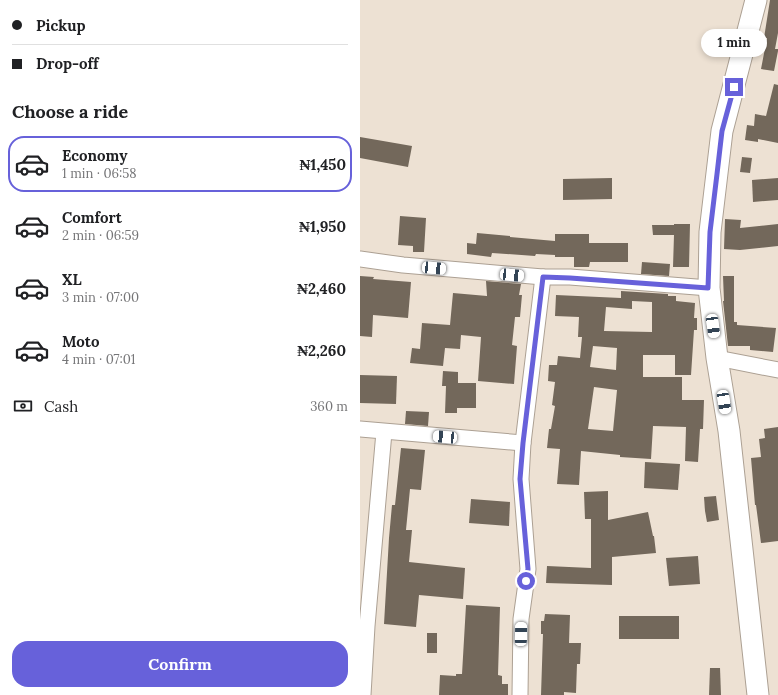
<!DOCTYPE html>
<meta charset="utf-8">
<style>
:root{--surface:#fff;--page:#f2f2f2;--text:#202124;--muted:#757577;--line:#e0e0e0;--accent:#6761da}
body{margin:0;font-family:Lora,serif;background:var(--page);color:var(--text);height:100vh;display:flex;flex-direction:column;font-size:15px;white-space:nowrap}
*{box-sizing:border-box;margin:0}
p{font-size:13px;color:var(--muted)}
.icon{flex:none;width:22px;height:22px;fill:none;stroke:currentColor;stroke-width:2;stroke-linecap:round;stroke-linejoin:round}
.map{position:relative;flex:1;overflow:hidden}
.side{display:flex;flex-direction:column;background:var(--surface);width:360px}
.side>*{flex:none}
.banner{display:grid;align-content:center;height:88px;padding:0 12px;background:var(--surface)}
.end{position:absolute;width:18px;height:18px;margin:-9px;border:5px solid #6761da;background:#fff;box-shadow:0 0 0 2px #fff}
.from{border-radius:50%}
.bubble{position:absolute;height:28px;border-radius:14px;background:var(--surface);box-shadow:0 2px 6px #0003;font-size:13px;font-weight:700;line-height:28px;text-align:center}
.car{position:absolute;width:12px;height:24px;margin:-12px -6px;border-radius:5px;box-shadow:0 0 3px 1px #0007;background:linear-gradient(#fff 24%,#345 0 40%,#fff 0 76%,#345 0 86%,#fff 0)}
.banner b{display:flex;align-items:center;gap:14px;height:38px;font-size:15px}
.banner b+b{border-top:1px solid var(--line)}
.banner i{width:10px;height:10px;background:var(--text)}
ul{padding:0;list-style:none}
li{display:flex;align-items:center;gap:12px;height:56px;margin:0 8px 6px;padding:0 4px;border:2px solid transparent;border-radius:16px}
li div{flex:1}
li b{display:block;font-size:15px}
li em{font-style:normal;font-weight:700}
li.current{border-color:var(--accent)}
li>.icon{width:36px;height:36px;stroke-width:1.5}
h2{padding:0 12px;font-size:18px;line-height:48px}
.pay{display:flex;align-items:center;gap:10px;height:44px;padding:0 12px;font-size:15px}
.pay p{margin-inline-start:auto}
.action{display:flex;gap:8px;margin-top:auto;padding:8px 12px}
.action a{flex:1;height:46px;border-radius:16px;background:var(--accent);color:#fff;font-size:16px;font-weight:700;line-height:46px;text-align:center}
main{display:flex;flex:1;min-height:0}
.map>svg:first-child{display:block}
.building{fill:#73685b;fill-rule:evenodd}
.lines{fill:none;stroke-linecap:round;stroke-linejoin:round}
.street-casing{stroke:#aca093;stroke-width:17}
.secondary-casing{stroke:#aca093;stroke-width:23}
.street{stroke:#fff;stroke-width:15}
.secondary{stroke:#fff;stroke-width:21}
.route{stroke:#6761da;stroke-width:5}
</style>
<main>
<section class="side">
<div class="banner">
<b><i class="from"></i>Pickup</b>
<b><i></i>Drop-off</b>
</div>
<h2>Choose a ride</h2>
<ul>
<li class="current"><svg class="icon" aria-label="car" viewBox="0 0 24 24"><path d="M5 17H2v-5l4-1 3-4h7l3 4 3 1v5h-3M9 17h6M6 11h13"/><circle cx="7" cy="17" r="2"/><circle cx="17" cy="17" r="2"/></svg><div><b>Economy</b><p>1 min · 06:58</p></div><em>₦1,450</em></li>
<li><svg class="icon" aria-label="car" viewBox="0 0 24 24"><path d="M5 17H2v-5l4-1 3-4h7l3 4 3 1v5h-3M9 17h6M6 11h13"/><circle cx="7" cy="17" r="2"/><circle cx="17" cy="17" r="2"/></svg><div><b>Comfort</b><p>2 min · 06:59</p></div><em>₦1,950</em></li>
<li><svg class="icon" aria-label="car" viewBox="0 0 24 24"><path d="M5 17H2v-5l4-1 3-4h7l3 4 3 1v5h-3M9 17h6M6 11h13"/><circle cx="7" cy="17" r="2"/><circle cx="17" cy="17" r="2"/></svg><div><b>XL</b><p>3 min · 07:00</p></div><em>₦2,460</em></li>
<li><svg class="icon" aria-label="car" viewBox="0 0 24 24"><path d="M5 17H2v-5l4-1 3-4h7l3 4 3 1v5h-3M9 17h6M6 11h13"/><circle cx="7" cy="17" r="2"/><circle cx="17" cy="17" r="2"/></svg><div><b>Moto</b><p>4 min · 07:01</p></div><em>₦2,260</em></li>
</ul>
<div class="pay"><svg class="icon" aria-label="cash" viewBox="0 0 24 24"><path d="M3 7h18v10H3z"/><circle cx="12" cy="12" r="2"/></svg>Cash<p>360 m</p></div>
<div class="action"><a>Confirm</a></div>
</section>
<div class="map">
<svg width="418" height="695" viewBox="0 0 418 695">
<rect width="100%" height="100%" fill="#ede1d3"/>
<g class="building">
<path d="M 410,0 L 418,0 L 418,33 L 415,49 L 418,49 L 418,51 L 414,71 L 401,69 L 407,38 L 404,38 Z"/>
<path d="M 414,84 L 418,85 L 418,143 L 398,139 L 398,142 L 385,140 L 387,125 L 394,126 L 395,114 L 406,116 Z"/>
<path d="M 0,137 L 52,146 L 48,167 L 0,158 Z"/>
<path d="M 382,157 L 392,158 L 390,173 L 380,172 Z"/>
<path d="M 252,178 L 252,199 L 203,200 L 203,179 Z"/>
<path d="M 418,178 L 418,200 L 393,202 L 392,180 Z"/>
<path d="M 40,216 L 66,218 L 64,252 L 53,252 L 53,246 L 38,245 Z"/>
<path d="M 365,219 L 381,220 L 380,228 L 418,224 L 418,246 L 380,250 L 364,249 Z"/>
<path d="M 314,224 L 330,224 L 329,267 L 313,267 L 314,235 L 293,235 L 292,225 L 314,225 Z"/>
<path d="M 117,233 L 150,236 L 150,237 L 195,241 L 195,234 L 229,234 L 229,243 L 268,243 L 268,262 L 230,262 L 229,267 L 214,267 L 214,257 L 195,257 L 195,255 L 176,254 L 175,256 L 132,253 L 131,257 L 107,254 L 107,243 L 116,244 Z"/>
<path d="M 282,262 L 310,264 L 309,276 L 281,274 Z"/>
<path d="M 0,276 L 14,277 L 13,279 L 51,282 L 48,318 L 13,315 L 12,337 L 0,336 Z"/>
<path d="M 363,276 L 374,276 L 374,322 L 377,322 L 377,325 L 416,328 L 413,352 L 390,350 L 390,346 L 368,346 L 363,301 L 364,301 Z"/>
<path d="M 126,281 L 161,284 L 159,295 L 162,295 L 160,317 L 155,317 L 152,345 L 157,346 L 154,384 L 118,381 L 121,337 L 101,335 L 100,349 L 85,348 L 83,366 L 50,363 L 52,348 L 60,349 L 62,323 L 90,325 L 93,293 L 127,296 Z"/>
<path d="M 261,291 L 308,294 L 308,296 L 316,296 L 316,301 L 335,303 L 334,318 L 337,318 L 337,330 L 334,330 L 331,375 L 315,375 L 315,355 L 283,355 L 283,377 L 322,377 L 322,400 L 344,400 L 343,429 L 340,429 L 338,462 L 325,461 L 326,427 L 293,426 L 291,459 L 260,457 L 260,455 L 221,451 L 219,485 L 197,484 L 200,449 L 187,448 L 189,429 L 191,429 L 195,406 L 192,405 L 195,382 L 188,381 L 189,365 L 197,365 L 198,356 L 220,358 L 222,337 L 218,337 L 219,317 L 195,316 L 196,295 L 261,298 ZM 272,301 L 292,302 L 292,332 L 244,331 L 246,307 L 272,309 ZM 233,346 L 257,348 L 256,370 L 230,367 ZM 234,387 L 257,390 L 253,431 L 228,429 Z"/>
<path d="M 83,371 L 98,372 L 98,383 L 116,383 L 116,408 L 97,408 L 97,413 L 85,413 L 86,386 L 82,386 Z"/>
<path d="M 0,375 L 37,376 L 36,404 L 0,403 Z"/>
<path d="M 46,411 L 69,412 L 68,426 L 45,424 Z"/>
<path d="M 418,427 L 418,541 L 401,543 L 396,505 L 395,505 L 391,458 L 401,457 L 399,439 L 405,438 L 404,429 Z"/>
<path d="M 41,448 L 65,450 L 61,490 L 50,489 L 46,530 L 52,530 L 49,562 L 105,568 L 103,599 L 59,595 L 56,627 L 24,624 L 29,538 L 32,505 L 35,505 Z"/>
<path d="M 285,462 L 320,464 L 318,490 L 284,488 Z"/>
<path d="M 248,491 L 248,520 L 288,512 L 293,536 L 294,536 L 296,553 L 252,557 L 252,585 L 186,583 L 187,566 L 231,568 L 231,519 L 225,519 L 224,492 Z"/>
<path d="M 356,496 L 359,520 L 347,522 L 345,511 L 344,497 Z"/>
<path d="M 111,499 L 150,502 L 149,526 L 109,523 Z"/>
<path d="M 338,556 L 340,584 L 309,586 L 306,558 Z"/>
<path d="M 106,605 L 140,607 L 138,675 L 142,676 L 142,684 L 148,684 L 148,695 L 79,695 L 80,675 L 96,676 L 96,674 L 102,674 Z"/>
<path d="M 185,614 L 210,615 L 209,643 L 221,643 L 220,664 L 217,664 L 216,693 L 204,692 L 204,695 L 181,695 L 183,634 L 181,634 L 181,621 L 184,621 Z"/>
<rect x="259" y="616" width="60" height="23"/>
<rect x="67" y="633" width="10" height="20"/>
<path d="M 350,668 L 360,668 L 361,695 L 349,695 Z"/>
</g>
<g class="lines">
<g class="street-casing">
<g id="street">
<path d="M 0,259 L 43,265 L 183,277 L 210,277 L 349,288"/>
<path d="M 357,358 L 418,370"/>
<path d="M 0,429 L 163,443"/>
<path d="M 3,695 L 7,626 L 24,432"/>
<path d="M 160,695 L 161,619 L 168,569 L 161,479 L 163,443 L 183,277"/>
</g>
</g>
<g class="secondary-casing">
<path id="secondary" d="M 396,0 L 362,131 L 350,232 L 349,288 L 357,358 L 369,431 L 398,695"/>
</g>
<use href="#street" class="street"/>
<use href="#secondary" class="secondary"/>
</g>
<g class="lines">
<path class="route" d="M 166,581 L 168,569 L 160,479 L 163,443 L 183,277 L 210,278 L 348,288 L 350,232 L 357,174 L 362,131 L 374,87"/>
</g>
</svg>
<i class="end from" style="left:166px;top:581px"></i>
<i class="end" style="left:374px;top:87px"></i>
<div class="bubble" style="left:341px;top:29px;width:66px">1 min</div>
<i class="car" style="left:74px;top:268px;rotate:95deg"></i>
<i class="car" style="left:152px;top:275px;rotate:95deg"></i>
<i class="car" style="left:353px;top:326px;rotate:172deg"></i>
<i class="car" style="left:364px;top:402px;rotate:171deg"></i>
<i class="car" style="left:85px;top:437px;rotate:275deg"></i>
<i class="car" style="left:161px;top:634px;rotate:1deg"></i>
</div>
</main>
